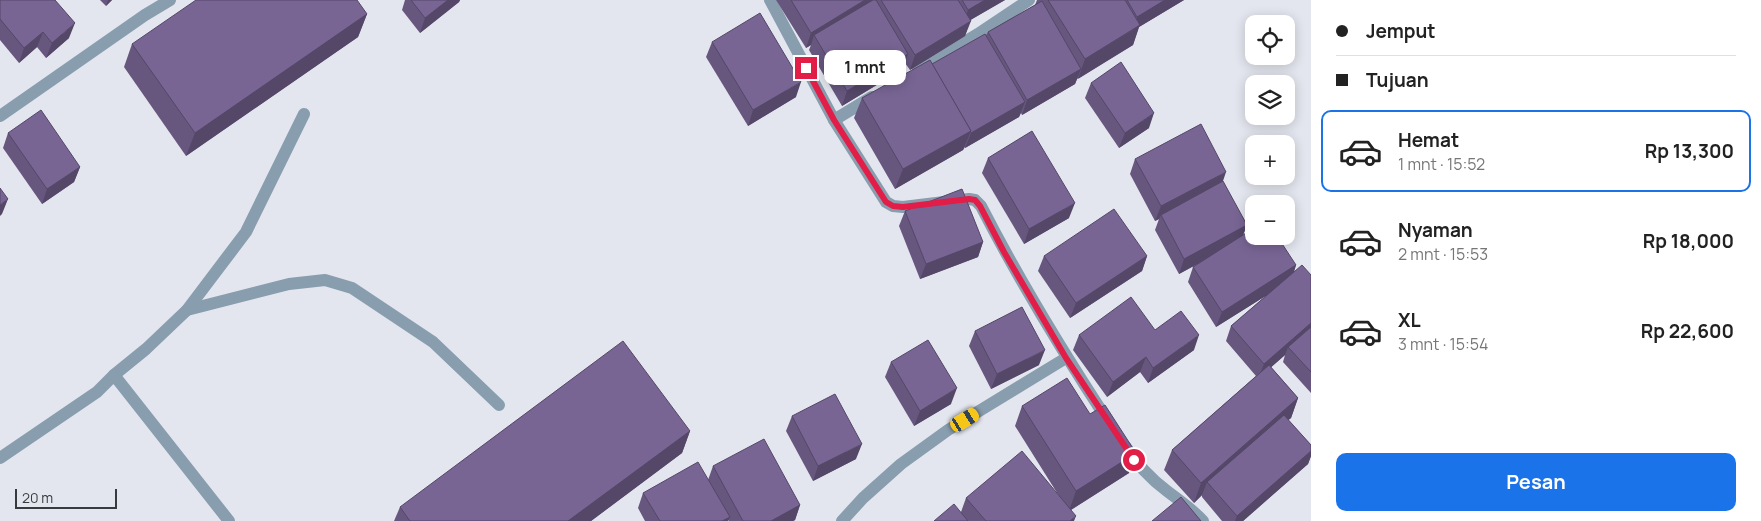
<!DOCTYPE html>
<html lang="id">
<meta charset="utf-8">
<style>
:root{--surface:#fff;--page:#f6f6f6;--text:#222;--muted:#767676;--line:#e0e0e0;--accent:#1a73e8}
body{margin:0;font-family:Manrope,sans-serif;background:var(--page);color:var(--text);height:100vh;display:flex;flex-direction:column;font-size:19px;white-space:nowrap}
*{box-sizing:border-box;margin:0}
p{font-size:16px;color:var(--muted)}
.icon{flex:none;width:28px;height:28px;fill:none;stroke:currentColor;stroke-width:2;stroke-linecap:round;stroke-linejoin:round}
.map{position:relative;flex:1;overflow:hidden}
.details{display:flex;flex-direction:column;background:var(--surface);width:450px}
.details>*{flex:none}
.guide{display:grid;align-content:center;height:110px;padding:0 25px;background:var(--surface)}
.tools{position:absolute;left:1245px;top:15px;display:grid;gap:10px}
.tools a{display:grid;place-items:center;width:50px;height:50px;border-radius:10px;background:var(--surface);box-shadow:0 2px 12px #0003;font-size:25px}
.scale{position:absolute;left:15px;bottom:12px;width:102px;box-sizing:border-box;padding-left:5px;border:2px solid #383a3d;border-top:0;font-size:14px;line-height:18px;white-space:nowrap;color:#383a3d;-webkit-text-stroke:4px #e4e6ef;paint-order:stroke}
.end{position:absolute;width:22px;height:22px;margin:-11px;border:6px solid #e11d48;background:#fff;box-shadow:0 0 0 2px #fff}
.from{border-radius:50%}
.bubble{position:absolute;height:35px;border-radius:10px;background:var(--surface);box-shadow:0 2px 12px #0003;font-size:16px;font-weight:700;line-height:35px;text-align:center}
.car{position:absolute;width:15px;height:30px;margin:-15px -8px;border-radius:6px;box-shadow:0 0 4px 1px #0007;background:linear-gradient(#f5c518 24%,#345 0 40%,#f5c518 0 76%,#345 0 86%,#f5c518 0)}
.guide b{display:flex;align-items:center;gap:18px;height:48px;font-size:19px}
.guide b+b{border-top:1px solid var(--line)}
.guide i{width:12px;height:12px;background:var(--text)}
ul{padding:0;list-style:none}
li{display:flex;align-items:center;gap:15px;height:82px;margin:0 10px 8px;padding:0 15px;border:2px solid transparent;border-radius:10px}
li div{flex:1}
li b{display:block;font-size:19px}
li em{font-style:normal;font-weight:700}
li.on{border-color:var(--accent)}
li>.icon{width:45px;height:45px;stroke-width:1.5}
.button{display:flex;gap:10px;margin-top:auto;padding:10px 25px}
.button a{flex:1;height:58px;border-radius:10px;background:var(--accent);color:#fff;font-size:20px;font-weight:700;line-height:58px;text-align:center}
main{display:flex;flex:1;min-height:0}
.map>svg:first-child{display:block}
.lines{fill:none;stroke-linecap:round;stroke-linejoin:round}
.lane{stroke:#889dad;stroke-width:12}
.street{stroke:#889dad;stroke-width:12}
.wall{fill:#67577f}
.shaded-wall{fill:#544768}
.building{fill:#786594;stroke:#544768}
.route{stroke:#e11d48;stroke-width:6}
</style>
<main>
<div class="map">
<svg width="1311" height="521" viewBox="0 0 1311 521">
<rect width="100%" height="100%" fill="#e4e6ef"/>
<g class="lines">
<g class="lane">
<path d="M 187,310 L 289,284 L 325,280 L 352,288 L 433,342 L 499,405"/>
<path d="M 114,375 L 146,349 L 187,310 L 246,232 L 304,114"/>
<path d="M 0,458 L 97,392 L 114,375 L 229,521"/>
</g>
<g class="street">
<path d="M 770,0 L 834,120 L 886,202 L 893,206 L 903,207 L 969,199 L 975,200 L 981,206 C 1019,280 1062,351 1108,421"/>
<path d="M 918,70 L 978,34 L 1029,0"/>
<path d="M 0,116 L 145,15 L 170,0"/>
<path d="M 834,120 L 872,97"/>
<path d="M 1125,446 C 1136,463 1151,479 1167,491 C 1180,501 1192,509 1203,521"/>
<path d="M 842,521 L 863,498 L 901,464 L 948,430 L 1066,358"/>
</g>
</g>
<g class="wall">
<path d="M 0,0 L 69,38 L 46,58 L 37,47 L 19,63 L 0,40 Z"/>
<path d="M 100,0 L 112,0 L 106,6 Z"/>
<path d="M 405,0 L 460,0 L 459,2 L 420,33 L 402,10 Z"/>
<path d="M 776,0 L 1005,0 L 970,20 L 965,36 L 910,70 L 905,63 L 903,69 L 842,106 L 809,50 L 811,45 L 806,48 Z"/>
<path d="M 1037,0 L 1184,0 L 1139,27 L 1133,45 L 1077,79 L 1075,84 L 1022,115 L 1021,113 L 1019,117 L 965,148 L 965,147 L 963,150 L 895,189 L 854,118 L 862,98 L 932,64 L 986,35 L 988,32 L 1035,5 Z"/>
<path d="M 367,14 L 358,37 L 186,156 L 124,67 L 132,44 Z"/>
<path d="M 712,42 L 796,97 L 748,126 L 706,57 Z"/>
<path d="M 1091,83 L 1149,128 L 1119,148 L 1085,98 Z"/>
<path d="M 8,133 L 80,167 L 74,182 L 42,204 L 3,148 Z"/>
<path d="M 988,158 L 1069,218 L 1024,244 L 982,173 Z"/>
<path d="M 1135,159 L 1223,182 L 1247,225 L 1243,235 L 1296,265 L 1294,272 L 1311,275 L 1311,393 L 1283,362 L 1285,355 L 1271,367 L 1298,398 L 1291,418 L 1288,420 L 1311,445 L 1311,456 L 1308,464 L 1243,521 L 1222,521 L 1202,497 L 1202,495 L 1194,503 L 1164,470 L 1172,450 L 1256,376 L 1226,341 L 1231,326 L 1267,295 L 1216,327 L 1188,282 L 1193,267 L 1203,261 L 1179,274 L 1155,230 L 1159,219 L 1155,221 L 1130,174 Z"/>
<path d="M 905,211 L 983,242 L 978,257 L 920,279 L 899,226 Z"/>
<path d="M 1044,256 L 1147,256 L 1142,271 L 1070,318 L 1038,271 Z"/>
<path d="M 975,331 L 1039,365 L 991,389 L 969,346 Z"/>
<path d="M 1079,335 L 1194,350 L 1148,383 L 1140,372 L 1107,397 L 1073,350 Z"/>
<path d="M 891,362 L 951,404 L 914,426 L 885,377 Z"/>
<path d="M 1022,406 L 1090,414 L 1129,473 L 1071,510 L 1074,521 L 934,521 L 961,512 L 966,498 L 1059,496 L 1015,426 Z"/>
<path d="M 792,416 L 856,459 L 813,481 L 786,431 Z"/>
<path d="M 690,431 L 682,453 L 591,521 L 394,521 L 400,507 Z"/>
<path d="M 713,466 L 800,505 L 795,520 L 793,521 L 729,521 L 729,520 L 728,521 L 645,521 L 638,508 L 643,493 L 708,480 Z"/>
</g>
<g class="shaded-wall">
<path d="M 108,0 L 112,0 L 106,6 Z"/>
<path d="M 448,0 L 460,0 L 459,2 L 420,33 L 425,18 Z"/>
<path d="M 865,0 L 878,0 L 871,5 L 814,35 L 811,45 L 806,48 L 811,33 Z"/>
<path d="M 985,0 L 1005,0 L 962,25 L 968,10 Z"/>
<path d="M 1165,0 L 1184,0 L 1139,27 L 1133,45 L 1078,79 L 1085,59 L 1133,30 L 1137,17 Z"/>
<path d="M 367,14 L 358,37 L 186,156 L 195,133 Z"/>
<path d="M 971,21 L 965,36 L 910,70 L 915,55 Z"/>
<path d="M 75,23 L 69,38 L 46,58 L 52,43 Z"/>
<path d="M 43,32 L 37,47 L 19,63 L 24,48 Z"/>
<path d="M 908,54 L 903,69 L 842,106 L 847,91 Z"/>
<path d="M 1081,69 L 1075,84 L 1022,115 L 1027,100 Z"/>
<path d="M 801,82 L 796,97 L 748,126 L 753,110 Z"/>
<path d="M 1025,102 L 1019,117 L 965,148 L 971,133 Z"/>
<path d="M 1154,113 L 1149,128 L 1119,148 L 1125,133 Z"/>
<path d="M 971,131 L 963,150 L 895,189 L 903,169 Z"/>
<path d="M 80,167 L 74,182 L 42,204 L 47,189 Z"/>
<path d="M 1226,172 L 1221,187 L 1161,215 L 1159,219 L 1155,221 L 1161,206 Z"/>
<path d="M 8,199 L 2,214 L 0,216 L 0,205 Z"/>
<path d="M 1075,203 L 1069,218 L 1024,244 L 1029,229 Z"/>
<path d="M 1247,225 L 1241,240 L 1179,274 L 1184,259 Z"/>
<path d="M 983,242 L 978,257 L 920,279 L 926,264 Z"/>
<path d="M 1147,256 L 1142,271 L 1070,318 L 1076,303 Z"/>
<path d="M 1296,265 L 1291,280 L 1216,327 L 1222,312 Z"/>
<path d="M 1311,323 L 1311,333 L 1288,347 L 1285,355 L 1258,379 L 1264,364 Z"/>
<path d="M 1199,335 L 1194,350 L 1148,383 L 1153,368 Z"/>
<path d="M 1045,350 L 1039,365 L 991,389 L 997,374 Z"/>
<path d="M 1146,357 L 1140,372 L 1107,397 L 1113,382 Z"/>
<path d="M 957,388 L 951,404 L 914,426 L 920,411 Z"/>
<path d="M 1298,398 L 1291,418 L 1211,487 L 1207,482 L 1202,495 L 1194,503 L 1201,483 Z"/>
<path d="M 690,431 L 682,453 L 591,521 L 568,521 Z"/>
<path d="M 862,444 L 856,459 L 813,481 L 818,466 Z"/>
<path d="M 1311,451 L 1311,456 L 1308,464 L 1243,521 L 1235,521 L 1237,516 Z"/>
<path d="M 1136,453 L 1129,473 L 1069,511 L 1076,491 Z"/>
<path d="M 800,505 L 795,520 L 793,521 L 771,521 Z"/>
<path d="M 1076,516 L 1074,521 L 1070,521 Z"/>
<path d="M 730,517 L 728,521 L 722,521 Z"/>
</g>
<g class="building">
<path d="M 0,0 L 55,0 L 75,23 L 52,43 L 43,32 L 24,48 L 0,19 Z"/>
<path d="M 196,0 L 357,0 L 367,14 L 195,133 L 132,44 Z"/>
<path d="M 411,0 L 448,0 L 425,18 Z"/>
<path d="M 791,0 L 865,0 L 811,33 Z"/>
<path d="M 873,0 L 876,0 L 908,54 L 847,91 L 814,35 Z"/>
<path d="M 881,0 L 958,0 L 971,21 L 915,55 Z"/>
<path d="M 962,0 L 985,0 L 968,10 Z"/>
<path d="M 1048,0 L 1125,0 L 1140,25 L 1085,59 Z"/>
<path d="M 1127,0 L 1165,0 L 1137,17 Z"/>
<path d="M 1042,1 L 1081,69 L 1027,100 L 988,32 Z"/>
<path d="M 760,13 L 801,82 L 753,110 L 712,42 Z"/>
<path d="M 985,34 L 1025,102 L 971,133 L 970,131 L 971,131 L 932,64 Z"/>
<path d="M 930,60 L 971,131 L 903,169 L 862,98 Z"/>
<path d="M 1121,62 L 1154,113 L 1125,133 L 1091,83 Z"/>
<path d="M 41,110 L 80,167 L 47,189 L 8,133 Z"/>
<path d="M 1201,124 L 1226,172 L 1161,206 L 1135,159 Z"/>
<path d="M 1032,131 L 1075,203 L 1029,229 L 988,158 Z"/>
<path d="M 1223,181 L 1247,225 L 1184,259 L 1161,215 Z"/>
<path d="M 0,188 L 8,199 L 0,205 Z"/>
<path d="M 962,189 L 983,242 L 926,264 L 905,211 Z"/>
<path d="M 1114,209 L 1147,256 L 1076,303 L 1044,256 Z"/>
<path d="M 1254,228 L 1254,236 L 1277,236 L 1296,265 L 1222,312 L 1193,267 Z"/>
<path d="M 1302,265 L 1311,275 L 1311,323 L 1264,364 L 1231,326 Z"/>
<path d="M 1131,297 L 1155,330 L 1181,311 L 1199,335 L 1153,368 L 1146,357 L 1113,382 L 1079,335 Z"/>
<path d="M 1022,307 L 1045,350 L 997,374 L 975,331 Z"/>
<path d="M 1311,327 L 1311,372 L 1288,347 Z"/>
<path d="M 928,340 L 957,388 L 920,411 L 891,362 Z"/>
<path d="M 623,341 L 690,431 L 568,521 L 410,521 L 400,507 Z"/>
<path d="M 1269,365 L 1298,398 L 1201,483 L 1172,450 Z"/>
<path d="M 1067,378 L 1090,414 L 1105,405 L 1136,453 L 1076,491 L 1022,406 Z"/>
<path d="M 835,394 L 862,444 L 818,466 L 792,416 Z"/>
<path d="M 1284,415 L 1311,445 L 1311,451 L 1237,516 L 1207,482 Z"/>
<path d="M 764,439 L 800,505 L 771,521 L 743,521 L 713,466 Z"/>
<path d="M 1022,451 L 1076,516 L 1070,521 L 986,521 L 966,498 Z"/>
<path d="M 698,462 L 730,517 L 722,521 L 660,521 L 643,493 Z"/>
<path d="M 1181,497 L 1201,521 L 1152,521 Z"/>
<path d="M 954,504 L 968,521 L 934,521 Z"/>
</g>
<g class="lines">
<path class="route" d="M 806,68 L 834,120 L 886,202 L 893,206 L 903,207 L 969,199 L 975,200 L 980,206 L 1004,252 L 1066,358 L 1134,460"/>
</g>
</svg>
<div class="tools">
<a><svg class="icon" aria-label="locate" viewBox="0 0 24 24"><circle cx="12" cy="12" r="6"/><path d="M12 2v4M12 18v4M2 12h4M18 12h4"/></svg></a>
<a><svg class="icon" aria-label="layers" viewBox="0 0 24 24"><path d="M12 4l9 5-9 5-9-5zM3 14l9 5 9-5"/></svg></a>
<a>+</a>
<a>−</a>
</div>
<div class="scale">20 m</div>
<i class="end from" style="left:1134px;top:460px"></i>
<i class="end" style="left:806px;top:68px"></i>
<div class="bubble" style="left:824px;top:50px;width:82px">1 mnt</div>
<i class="car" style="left:965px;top:420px;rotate:59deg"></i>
</div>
<section class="details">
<div class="guide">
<b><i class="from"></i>Jemput</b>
<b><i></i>Tujuan</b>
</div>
<ul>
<li class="on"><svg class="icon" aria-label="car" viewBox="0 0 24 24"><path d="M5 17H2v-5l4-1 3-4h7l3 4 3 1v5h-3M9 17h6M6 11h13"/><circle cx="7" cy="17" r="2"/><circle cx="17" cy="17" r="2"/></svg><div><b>Hemat</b><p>1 mnt · 15:52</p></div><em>Rp 13,300</em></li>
<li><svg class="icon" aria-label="car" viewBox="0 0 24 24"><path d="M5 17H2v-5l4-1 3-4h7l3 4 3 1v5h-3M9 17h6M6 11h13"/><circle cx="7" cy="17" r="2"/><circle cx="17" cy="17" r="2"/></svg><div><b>Nyaman</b><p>2 mnt · 15:53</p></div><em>Rp 18,000</em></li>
<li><svg class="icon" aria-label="car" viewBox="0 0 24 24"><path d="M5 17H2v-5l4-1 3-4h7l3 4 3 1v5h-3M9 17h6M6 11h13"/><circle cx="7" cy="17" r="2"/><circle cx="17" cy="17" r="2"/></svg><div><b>XL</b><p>3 mnt · 15:54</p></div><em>Rp 22,600</em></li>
</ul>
<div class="button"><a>Pesan</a></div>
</section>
</main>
